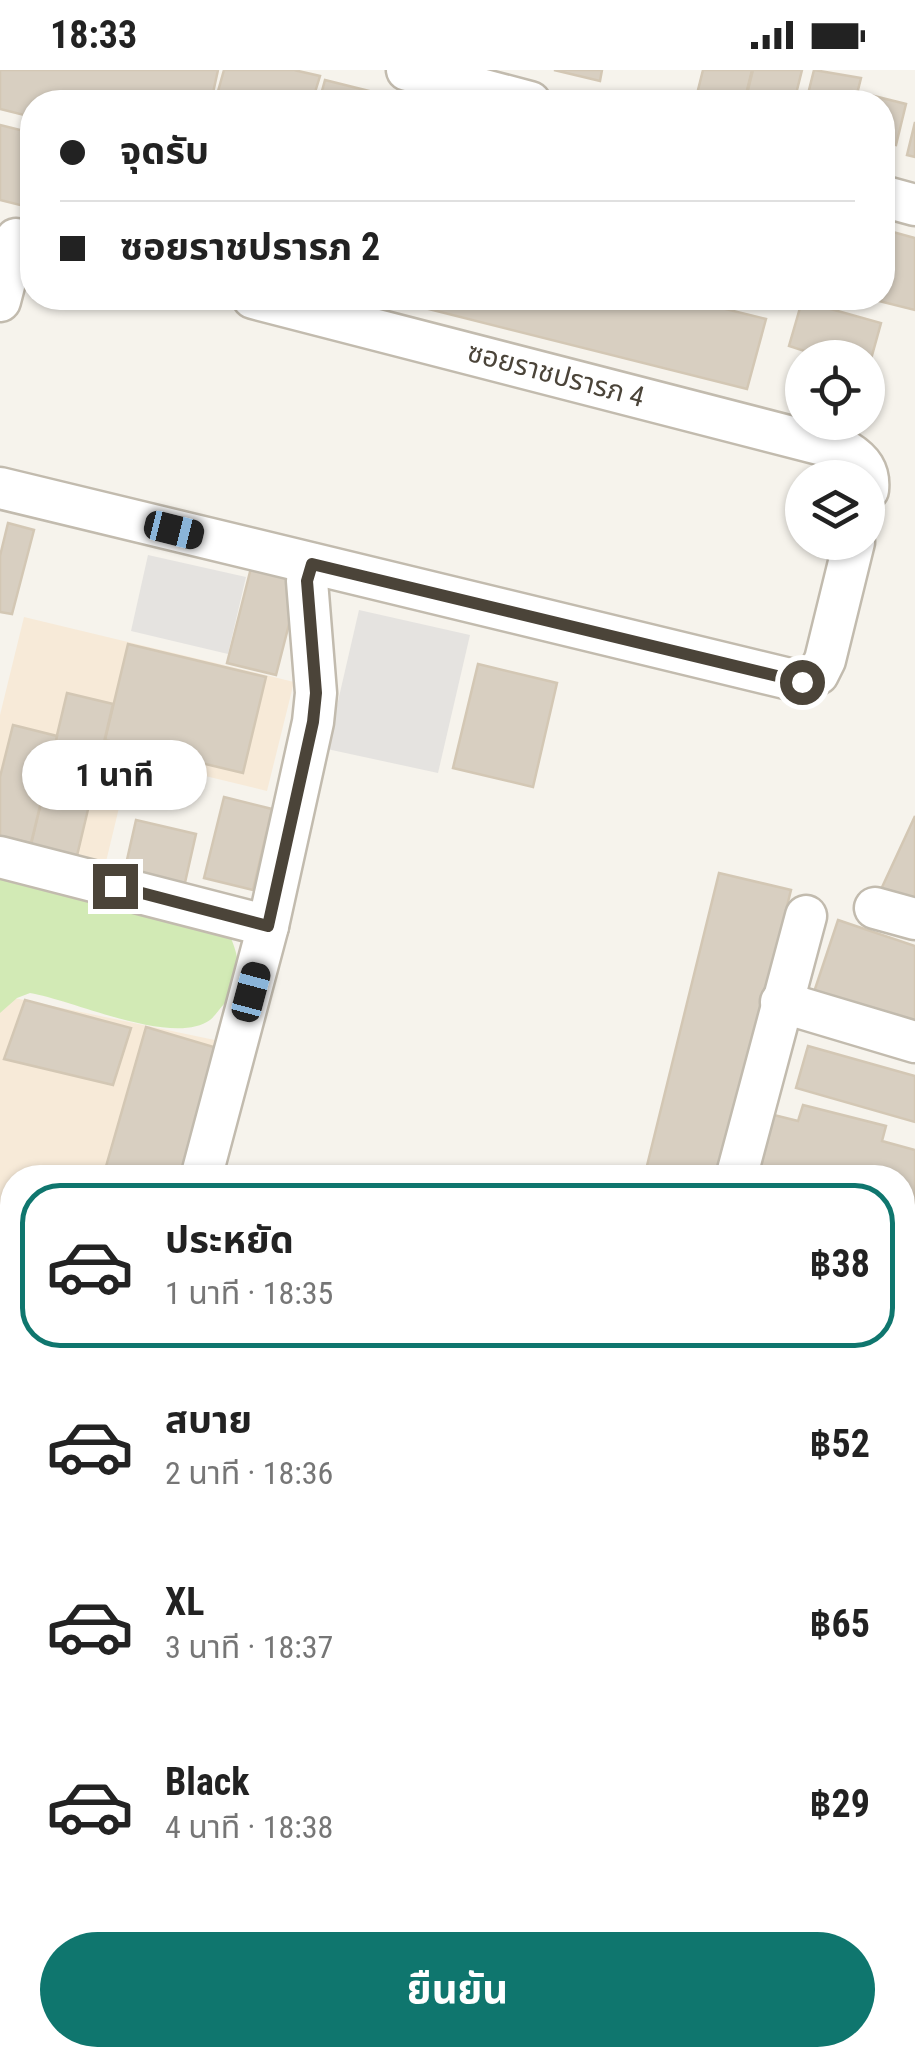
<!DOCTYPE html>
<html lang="th">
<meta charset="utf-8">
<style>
:root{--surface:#fff;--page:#f6f6f6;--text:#222;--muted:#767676;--line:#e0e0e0;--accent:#0f766e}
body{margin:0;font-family:"Roboto Condensed","Noto Sans Thai",sans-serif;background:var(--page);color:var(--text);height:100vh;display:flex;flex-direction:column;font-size:38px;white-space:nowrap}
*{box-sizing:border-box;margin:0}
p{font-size:32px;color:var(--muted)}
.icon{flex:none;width:55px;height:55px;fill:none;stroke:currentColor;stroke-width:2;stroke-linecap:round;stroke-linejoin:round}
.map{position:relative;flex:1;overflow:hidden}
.details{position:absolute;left:0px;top:1095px;width:915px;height:902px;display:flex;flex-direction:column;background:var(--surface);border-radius:40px 40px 0 0;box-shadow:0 2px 8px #0004}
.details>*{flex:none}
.hud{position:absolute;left:20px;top:20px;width:875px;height:220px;border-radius:40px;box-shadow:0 2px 8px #0004;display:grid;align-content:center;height:220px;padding:0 40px;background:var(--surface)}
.controls{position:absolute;left:785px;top:270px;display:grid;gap:20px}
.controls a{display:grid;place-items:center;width:100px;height:100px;border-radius:50%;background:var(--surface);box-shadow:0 2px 8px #0004;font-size:50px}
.end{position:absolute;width:45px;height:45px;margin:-22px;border:12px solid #4b4439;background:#fff;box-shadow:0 0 0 5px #fff}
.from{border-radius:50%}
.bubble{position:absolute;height:70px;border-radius:35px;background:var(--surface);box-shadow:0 2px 8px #0004;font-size:32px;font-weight:700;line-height:70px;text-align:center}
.car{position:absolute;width:30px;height:60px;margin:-30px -15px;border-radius:12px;box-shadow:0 0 8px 2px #0007;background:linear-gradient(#222 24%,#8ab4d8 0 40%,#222 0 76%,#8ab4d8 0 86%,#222 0)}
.hud b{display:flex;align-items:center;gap:35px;height:95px;font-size:38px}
.hud b+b{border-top:2px solid var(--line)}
.hud i{width:25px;height:25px;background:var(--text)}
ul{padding:18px 0 0;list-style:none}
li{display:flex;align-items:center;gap:30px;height:165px;margin:0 20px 15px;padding:0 20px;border:5px solid transparent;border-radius:40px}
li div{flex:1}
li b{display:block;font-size:38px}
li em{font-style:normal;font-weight:700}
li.current{border-color:var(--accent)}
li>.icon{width:90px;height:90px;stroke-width:1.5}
.button{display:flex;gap:20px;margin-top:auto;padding:20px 40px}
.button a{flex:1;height:115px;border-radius:60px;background:var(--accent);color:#fff;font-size:40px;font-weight:700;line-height:115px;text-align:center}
.status{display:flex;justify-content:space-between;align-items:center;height:70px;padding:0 50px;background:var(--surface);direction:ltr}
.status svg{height:28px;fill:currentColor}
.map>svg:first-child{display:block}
.commercial{fill:#f7ead8}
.green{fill:#d2eab5}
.parking{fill:#e5e3e0}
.building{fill:#d8cfc1;stroke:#d3c7b4;stroke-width:2.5}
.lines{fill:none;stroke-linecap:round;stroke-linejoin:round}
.minor-casing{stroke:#c2bbae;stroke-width:45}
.major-casing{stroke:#e6c16a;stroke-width:58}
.path{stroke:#c4b79f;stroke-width:6;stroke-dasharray:5 5;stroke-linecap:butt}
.minor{stroke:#fff;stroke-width:40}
.major{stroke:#ffe39c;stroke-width:52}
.route{stroke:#4b4439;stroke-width:12}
.labels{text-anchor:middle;stroke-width:10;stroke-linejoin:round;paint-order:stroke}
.street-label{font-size:28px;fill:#4b4439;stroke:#fff}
</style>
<div class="status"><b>18:33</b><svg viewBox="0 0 49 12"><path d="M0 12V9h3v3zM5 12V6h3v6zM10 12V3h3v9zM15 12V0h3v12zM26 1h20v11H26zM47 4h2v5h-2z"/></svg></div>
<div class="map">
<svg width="915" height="1997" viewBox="0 0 915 1997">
<rect width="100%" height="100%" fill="#f6f3ec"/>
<g class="commercial">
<path d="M 24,547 L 294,612 L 267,721 L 131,688 L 104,800 L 0,776 L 0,645 Z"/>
<path d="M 0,925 L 229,973 L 192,1107 L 12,1108 L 12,1641 L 0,1639 Z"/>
<path d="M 902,1316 L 915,1319 L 915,1736 L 902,1736 Z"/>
</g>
<path class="green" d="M 0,776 L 225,855 C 238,881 247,909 225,933 C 220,938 215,946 210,950 C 173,977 73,930 30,923 L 17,928 L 0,943 Z"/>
<g class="parking">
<path d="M 148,485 L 246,507 L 228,584 L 131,561 Z"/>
<path d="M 359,540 L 470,565 L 438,703 L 327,679 Z"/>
</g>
<g class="building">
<path d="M 0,0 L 218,0 L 211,32 L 32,32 L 32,47 L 0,39 Z"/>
<path d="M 224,0 L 294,0 L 320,6 L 312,32 L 215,32 Z"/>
<path d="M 554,0 L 602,0 L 600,11 Z"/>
<path d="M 703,0 L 752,0 L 744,32 L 695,32 Z"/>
<path d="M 753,0 L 802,0 L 794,32 L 745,32 Z"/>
<path d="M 814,0 L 861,8 L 855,32 L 806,32 Z"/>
<path d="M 325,10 L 397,28 L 396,32 L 319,32 Z"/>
<path d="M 870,25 L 906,34 L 896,75 L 882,72 L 882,32 L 868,32 Z"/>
<path d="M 915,52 L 915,87 L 907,85 Z"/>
<path d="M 0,55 L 32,63 L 32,138 L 0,130 Z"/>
<path d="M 882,159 L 915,168 L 915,240 L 867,228 L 882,228 Z"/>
<path d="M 385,228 L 681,228 L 766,249 L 747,319 Z"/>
<path d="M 802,231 L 881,253 L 868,300 L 868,288 L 826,288 L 789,276 Z"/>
<path d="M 806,352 L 852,352 L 848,367 Z"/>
<path d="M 8,453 L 34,460 L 12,544 L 0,542 L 0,486 Z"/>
<path d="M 254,486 L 296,496 L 297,523 L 276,605 L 227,593 Z"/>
<path d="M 128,574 L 266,607 L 243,703 L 105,670 Z"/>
<path d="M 478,594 L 557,613 L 533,717 L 453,698 Z"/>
<path d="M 67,623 L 113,634 L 76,790 L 30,779 Z"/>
<path d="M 13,655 L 57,666 L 31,773 L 0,766 L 0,707 Z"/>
<path d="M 224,727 L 272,739 L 253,820 L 204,808 Z"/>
<path d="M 915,746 L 915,835 L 878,826 Z"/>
<path d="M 136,750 L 196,764 L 184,817 L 124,803 Z"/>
<path d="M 719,803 L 791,820 L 720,1108 L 644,1108 Z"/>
<path d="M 838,850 L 915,876 L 915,959 L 813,925 Z"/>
<path d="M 25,930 L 131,958 L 113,1015 L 4,989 Z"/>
<path d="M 146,957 L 224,980 L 192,1108 L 103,1107 Z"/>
<path d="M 808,976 L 915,1006 L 915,1052 L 796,1018 Z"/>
<path d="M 803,1035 L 886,1056 L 882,1071 L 915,1080 L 915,1172 L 902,1168 L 902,1108 L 758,1108 L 774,1045 L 798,1051 Z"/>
<path d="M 902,1206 L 915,1210 L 915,1315 L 902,1312 Z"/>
<path d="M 11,1292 L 12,1293 L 12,1376 L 0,1374 L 0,1333 Z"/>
<path d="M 902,1325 L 915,1328 L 915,1416 L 902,1421 Z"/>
<path d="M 21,1985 L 175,1985 L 172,1997 L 18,1997 Z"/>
<path d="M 242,1985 L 387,1985 L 385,1997 L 240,1997 Z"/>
<path d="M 450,1985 L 581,1985 L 578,1997 L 447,1997 Z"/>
<path d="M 623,1985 L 700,1985 L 698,1997 L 620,1997 Z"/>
</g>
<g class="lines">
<g class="minor-casing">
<g id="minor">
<path d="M 407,0 L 530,32"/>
<path d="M 882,126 L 915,135"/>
<path d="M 253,228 L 846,381 C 862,391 870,401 868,420"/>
<path d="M 0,231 L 16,169"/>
<path d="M 0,418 L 802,612 L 818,604 L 825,590 L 854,472"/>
<path d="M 0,787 L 268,856"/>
<path d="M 875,838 L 915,849"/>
<path d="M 781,932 L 915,972"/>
<path d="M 201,1108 L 268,856 L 313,652 L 316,623 L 307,511 L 312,494"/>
<path d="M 736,1108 L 806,846"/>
<path d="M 902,1192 L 915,1196"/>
<path d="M 0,1948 L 12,1909"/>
<path d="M 747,1985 L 749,1997"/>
<path d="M 194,1997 L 198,1985"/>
<path d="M 225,1997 L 228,1985"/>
<path d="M 403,1997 L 406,1985"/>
<path d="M 434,1997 L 437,1985"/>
<path d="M 856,1997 L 857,1985"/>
<path d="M 903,1997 L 904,1944 L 910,1924 L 915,1922"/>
</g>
</g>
<g class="major-casing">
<g id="major">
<path d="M 0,1681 L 12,1686"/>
<path d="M 0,1751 L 12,1753"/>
<path d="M 902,1819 L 915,1818"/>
</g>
</g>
<path class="path" d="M 902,1869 L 903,1869"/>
<use href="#minor" class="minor"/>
<use href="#major" class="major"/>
</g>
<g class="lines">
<path class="route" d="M 115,816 L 268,856 L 313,652 L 316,623 L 307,511 L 312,494 L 802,612"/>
</g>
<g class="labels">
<g class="street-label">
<text transform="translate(556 304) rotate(15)" y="10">ซอยราชปรารภ 4</text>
</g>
</g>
</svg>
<div class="controls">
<a><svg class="icon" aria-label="locate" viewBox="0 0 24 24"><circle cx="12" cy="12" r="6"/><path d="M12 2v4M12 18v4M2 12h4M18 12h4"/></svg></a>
<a><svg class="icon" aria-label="layers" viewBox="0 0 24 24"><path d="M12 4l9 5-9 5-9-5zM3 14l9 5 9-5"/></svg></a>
</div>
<i class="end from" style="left:802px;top:612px"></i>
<i class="end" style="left:115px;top:816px"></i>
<div class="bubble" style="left:22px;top:670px;width:185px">1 นาที</div>
<i class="car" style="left:174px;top:460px;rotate:104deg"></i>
<i class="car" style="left:251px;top:922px;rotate:15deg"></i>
<div class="hud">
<b><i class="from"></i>จุดรับ</b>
<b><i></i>ซอยราชปรารภ 2</b>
</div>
<section class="details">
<ul>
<li class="current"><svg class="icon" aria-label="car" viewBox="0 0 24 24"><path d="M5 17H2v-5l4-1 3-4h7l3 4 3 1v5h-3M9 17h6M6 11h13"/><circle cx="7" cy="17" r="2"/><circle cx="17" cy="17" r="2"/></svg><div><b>ประหยัด</b><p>1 นาที · 18:35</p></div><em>฿38</em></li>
<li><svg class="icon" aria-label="car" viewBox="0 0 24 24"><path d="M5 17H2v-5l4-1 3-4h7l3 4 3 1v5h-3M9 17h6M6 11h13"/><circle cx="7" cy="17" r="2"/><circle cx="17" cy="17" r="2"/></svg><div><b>สบาย</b><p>2 นาที · 18:36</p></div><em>฿52</em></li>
<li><svg class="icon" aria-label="car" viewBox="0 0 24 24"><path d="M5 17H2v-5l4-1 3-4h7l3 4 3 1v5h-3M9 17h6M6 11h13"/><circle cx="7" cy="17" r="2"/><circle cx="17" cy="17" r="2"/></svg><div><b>XL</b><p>3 นาที · 18:37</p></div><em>฿65</em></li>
<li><svg class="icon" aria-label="car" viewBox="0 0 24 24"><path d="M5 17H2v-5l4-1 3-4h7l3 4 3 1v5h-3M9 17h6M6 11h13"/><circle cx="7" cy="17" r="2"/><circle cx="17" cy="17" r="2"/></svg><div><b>Black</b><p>4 นาที · 18:38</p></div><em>฿29</em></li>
</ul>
<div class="button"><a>ยืนยัน</a></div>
</section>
</div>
